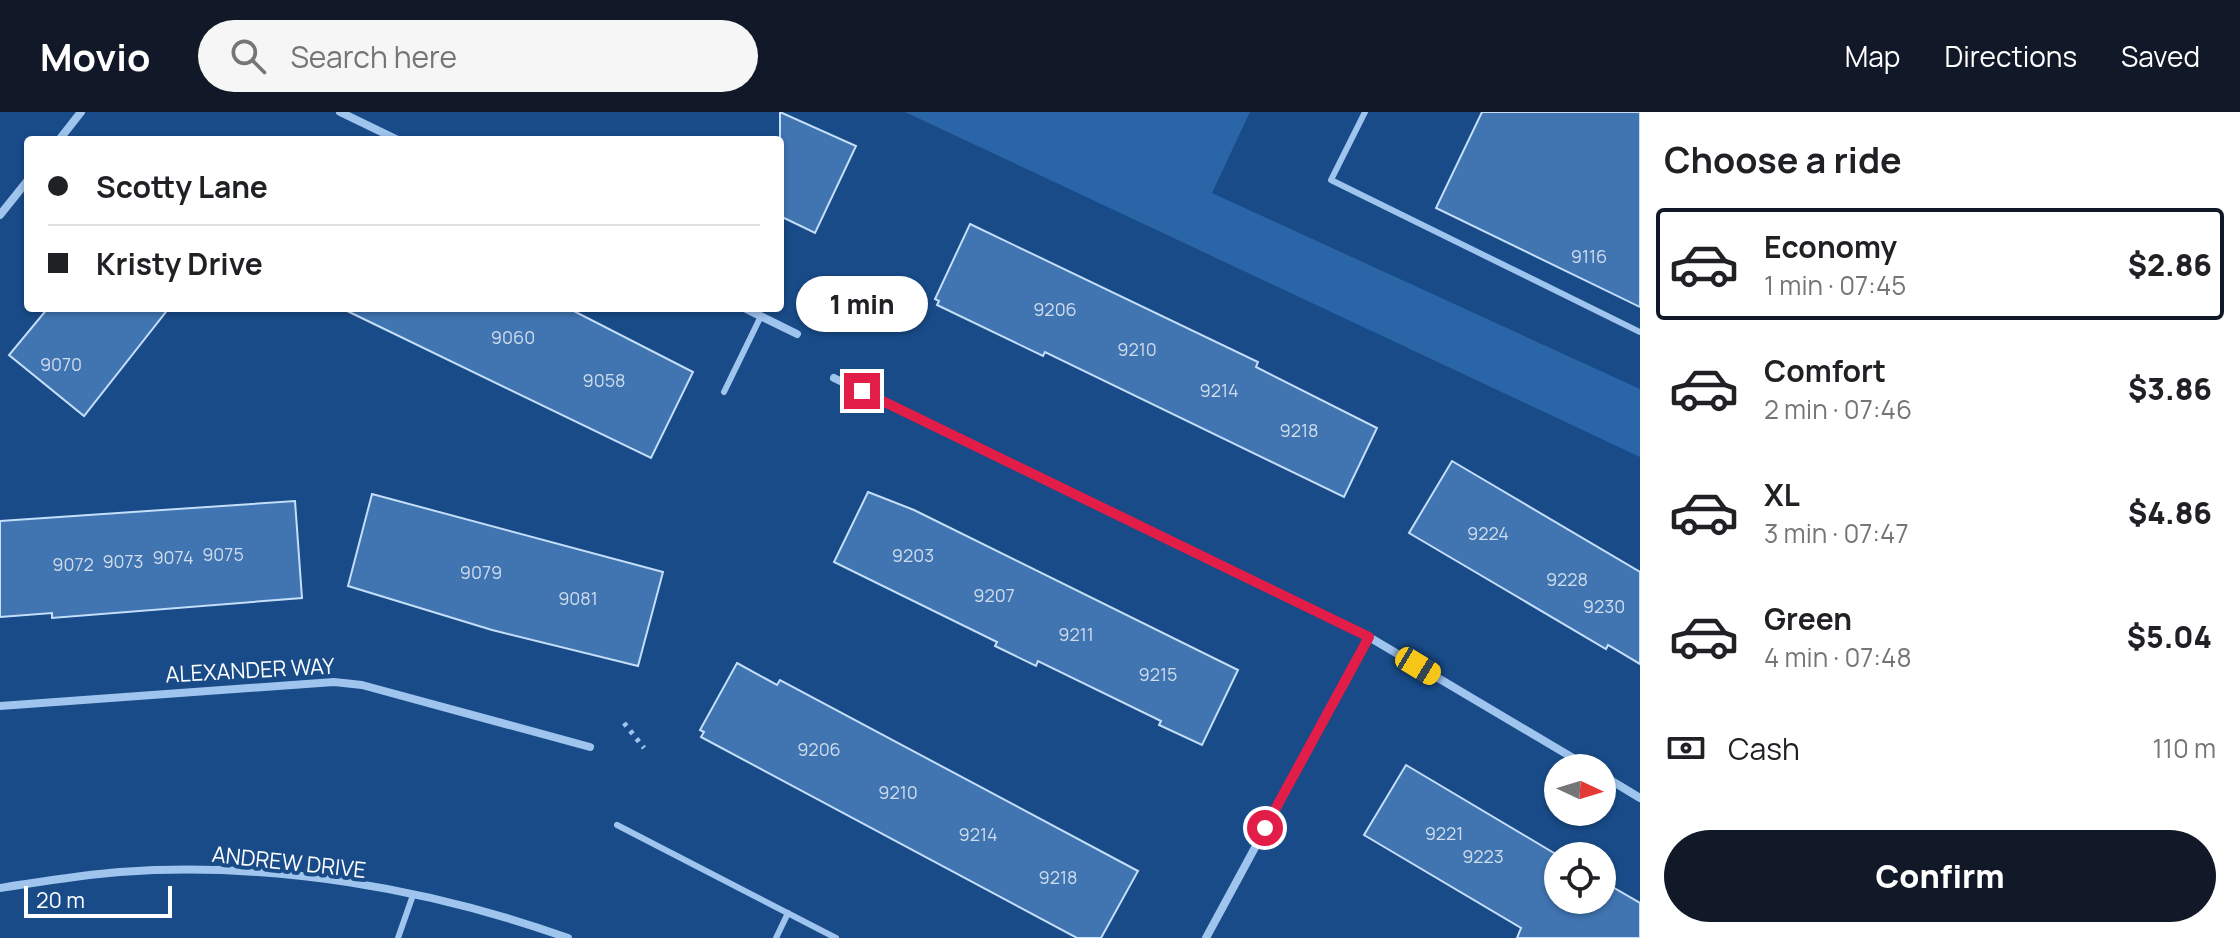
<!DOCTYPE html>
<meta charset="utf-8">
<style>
:root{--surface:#fff;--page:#f6f6f6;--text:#202124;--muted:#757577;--line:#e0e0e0;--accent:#111827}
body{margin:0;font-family:Manrope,sans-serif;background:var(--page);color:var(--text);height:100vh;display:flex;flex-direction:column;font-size:30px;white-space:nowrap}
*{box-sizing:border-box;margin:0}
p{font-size:26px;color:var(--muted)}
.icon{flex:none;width:44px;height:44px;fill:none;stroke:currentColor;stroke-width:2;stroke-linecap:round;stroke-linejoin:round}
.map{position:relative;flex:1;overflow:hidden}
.details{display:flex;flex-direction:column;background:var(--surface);width:600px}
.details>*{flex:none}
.banner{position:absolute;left:24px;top:24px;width:760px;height:176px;border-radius:8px;box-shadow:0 2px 6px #0004;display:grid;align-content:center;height:176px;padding:0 24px;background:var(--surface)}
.needle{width:52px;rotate:94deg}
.controls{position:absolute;left:1544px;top:642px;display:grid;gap:16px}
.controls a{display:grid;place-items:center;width:72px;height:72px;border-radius:50%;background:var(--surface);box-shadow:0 2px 6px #0004;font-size:40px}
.scale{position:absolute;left:24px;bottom:20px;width:148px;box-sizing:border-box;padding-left:8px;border:4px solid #fff;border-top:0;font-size:22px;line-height:28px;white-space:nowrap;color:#fff;-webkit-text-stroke:6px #184b88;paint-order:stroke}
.end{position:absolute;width:36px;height:36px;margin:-18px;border:10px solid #e11d48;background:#fff;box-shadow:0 0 0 4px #fff}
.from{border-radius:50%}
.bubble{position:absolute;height:56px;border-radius:28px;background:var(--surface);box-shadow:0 2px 6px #0004;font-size:26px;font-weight:800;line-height:56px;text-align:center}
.car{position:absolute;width:24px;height:48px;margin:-24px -12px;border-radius:10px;box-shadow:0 0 6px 2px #0007;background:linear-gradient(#f5c518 24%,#345 0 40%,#f5c518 0 76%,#345 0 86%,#f5c518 0)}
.banner b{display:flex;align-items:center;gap:28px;height:76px;font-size:30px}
.banner b+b{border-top:2px solid var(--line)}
.banner i{width:20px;height:20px;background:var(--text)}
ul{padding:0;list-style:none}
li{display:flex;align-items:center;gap:24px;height:112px;margin:0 16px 12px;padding:0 8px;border:4px solid transparent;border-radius:8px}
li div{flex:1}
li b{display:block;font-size:30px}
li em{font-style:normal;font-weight:800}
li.current{border-color:var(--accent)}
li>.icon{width:72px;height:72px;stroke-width:1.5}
h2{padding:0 24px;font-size:36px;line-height:96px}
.pay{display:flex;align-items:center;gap:20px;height:88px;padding:0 24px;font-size:30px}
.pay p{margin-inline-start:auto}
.button{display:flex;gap:16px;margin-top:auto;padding:16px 24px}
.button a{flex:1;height:92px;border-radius:48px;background:var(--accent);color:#fff;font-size:32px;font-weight:800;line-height:92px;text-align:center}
header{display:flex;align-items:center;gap:48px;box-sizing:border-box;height:112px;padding:0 40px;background:var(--accent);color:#fff}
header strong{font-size:38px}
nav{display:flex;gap:44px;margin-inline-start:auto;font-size:28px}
.search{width:560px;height:72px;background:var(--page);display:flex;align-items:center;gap:20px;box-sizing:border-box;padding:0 28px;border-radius:44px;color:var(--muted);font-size:30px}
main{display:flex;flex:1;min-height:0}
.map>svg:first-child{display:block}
.green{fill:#2a65a7}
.building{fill:#4075b2;stroke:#c5defa;stroke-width:2}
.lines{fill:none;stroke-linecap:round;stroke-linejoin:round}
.path{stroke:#9fc4ee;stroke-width:5;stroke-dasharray:4 6;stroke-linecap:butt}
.service{stroke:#9fc4ee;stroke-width:6}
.minor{stroke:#9fc4ee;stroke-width:8}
.route{stroke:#e11d48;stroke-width:10}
.labels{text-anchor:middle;stroke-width:8;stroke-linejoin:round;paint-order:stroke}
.number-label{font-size:18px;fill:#cfdcec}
.street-label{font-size:22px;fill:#fff;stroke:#184b88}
</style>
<header>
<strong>Movio</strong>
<div class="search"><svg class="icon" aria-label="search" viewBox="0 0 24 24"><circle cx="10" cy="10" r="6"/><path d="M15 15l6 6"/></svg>Search here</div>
<nav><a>Map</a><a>Directions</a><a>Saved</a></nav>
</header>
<main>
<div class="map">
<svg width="1640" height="826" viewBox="0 0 1640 826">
<rect width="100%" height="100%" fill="#184b88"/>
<path class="green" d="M 905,0 L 1250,0 L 1212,81 L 1640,277 L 1640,345 Z"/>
<g class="building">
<path d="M 780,0 L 856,34 L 815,121 L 780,104 Z"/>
<path d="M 1482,0 L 1640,0 L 1640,195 L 1436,96 Z"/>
<path d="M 970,112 L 1258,250 L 1256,255 L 1377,316 L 1344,385 L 1045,240 L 1043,244 L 937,193 L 939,189 L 935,187 Z"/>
<path d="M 48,196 L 169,196 L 84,304 L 9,243 Z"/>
<path d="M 341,196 L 568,196 L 693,260 L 651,346 Z"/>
<path d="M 1452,349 L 1640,460 L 1640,552 L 1608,533 L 1606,537 L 1409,421 Z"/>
<path d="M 868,380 L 914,398 L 1238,558 L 1202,633 L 1159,613 L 1161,609 L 1038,549 L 1036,554 L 995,534 L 997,530 L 834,450 Z"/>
<path d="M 372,382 L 663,460 L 638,554 L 492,518 L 348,474 Z"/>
<path d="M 295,389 L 302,486 L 52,506 L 52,501 L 0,505 L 0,409 Z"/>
<path d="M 737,551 L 777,573 L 780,568 L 1138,759 L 1101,826 L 1077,826 L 701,625 L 704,620 L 700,618 Z"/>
<path d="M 1406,653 L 1559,744 L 1558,788 L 1602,788 L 1602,769 L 1640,791 L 1640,826 L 1517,826 L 1521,816 L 1364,723 Z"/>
</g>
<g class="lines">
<g class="path">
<path d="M 838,184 L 865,198"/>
<path d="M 624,611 L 644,636"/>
</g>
<g class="service">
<path d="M 1365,0 L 1331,68 L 1640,220"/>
<path d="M 724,280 L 761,204"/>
<path d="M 617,713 L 836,826"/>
<path d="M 398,826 L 413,783"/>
<path d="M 776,826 L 788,801"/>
</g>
<g class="minor">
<path d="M 340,0 L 398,28"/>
<path d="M 59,28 L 81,0"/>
<path d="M 0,103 L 28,68"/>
<path d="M 744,196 L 797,222"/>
<path d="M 834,266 L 1369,525 L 1590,656"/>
<path d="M 0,594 L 334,570 L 362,573 L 590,635"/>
<path d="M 1602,663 L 1640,686"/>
<path d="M 0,776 C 40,770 80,763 120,760 C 270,749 428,776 568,826"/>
<path d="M 1206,826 L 1369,525"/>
</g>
</g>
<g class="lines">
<path class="route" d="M 862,279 L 1369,525 L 1265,716"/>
</g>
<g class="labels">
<g class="number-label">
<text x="1589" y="151">9116</text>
<text x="1055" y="204">9206</text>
<text x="513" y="232">9060</text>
<text x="1137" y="244">9210</text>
<text x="61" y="259">9070</text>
<text x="604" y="275">9058</text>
<text x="1219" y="285">9214</text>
<text x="1299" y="325">9218</text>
<text x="1488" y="428">9224</text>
<text x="223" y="449">9075</text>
<text x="913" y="450">9203</text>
<text x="173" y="452">9074</text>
<text x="123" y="456">9073</text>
<text x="73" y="459">9072</text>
<text x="481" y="467">9079</text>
<text x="1567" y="474">9228</text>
<text x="994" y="490">9207</text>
<text x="578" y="493">9081</text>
<text x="1604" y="501">9230</text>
<text x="1076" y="529">9211</text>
<text x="1158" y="569">9215</text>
<text x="819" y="644">9206</text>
<text x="898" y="687">9210</text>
<text x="1444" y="728">9221</text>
<text x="978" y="729">9214</text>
<text x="1483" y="751">9223</text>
<text x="1058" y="772">9218</text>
</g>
<g class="street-label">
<text transform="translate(250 558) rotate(-3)" y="8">ALEXANDER WAY</text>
<text transform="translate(289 750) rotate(6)" y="8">ANDREW DRIVE</text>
</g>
</g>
</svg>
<div class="controls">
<a><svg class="needle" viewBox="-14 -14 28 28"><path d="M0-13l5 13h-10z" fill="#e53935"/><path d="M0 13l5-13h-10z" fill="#757577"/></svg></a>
<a><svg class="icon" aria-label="locate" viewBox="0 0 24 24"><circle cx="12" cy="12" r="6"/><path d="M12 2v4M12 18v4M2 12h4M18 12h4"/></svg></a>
</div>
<div class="scale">20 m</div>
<i class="end from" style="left:1265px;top:716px"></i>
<i class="end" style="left:862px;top:279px"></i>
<div class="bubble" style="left:796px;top:164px;width:132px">1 min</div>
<i class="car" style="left:1418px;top:554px;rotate:121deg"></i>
<div class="banner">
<b><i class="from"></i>Scotty Lane</b>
<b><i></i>Kristy Drive</b>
</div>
</div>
<section class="details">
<h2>Choose a ride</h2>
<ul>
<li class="current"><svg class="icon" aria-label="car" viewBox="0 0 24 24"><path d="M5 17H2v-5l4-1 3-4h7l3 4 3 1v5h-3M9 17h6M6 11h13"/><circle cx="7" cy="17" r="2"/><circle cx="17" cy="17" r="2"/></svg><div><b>Economy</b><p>1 min · 07:45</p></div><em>$2.86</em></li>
<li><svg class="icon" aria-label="car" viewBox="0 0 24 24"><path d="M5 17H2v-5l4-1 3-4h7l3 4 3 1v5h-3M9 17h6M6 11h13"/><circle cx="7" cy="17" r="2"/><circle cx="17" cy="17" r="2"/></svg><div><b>Comfort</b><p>2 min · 07:46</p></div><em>$3.86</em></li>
<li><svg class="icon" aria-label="car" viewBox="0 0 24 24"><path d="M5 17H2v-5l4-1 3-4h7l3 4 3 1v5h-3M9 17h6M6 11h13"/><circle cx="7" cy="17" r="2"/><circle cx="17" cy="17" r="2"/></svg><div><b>XL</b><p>3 min · 07:47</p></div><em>$4.86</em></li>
<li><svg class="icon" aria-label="car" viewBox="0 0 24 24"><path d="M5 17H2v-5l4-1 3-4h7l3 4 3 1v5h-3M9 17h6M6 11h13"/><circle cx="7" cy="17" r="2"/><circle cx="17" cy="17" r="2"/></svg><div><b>Green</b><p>4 min · 07:48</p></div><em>$5.04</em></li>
</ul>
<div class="pay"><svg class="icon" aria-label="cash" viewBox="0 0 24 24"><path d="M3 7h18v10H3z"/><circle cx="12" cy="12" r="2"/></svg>Cash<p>110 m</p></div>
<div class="button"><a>Confirm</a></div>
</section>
</main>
